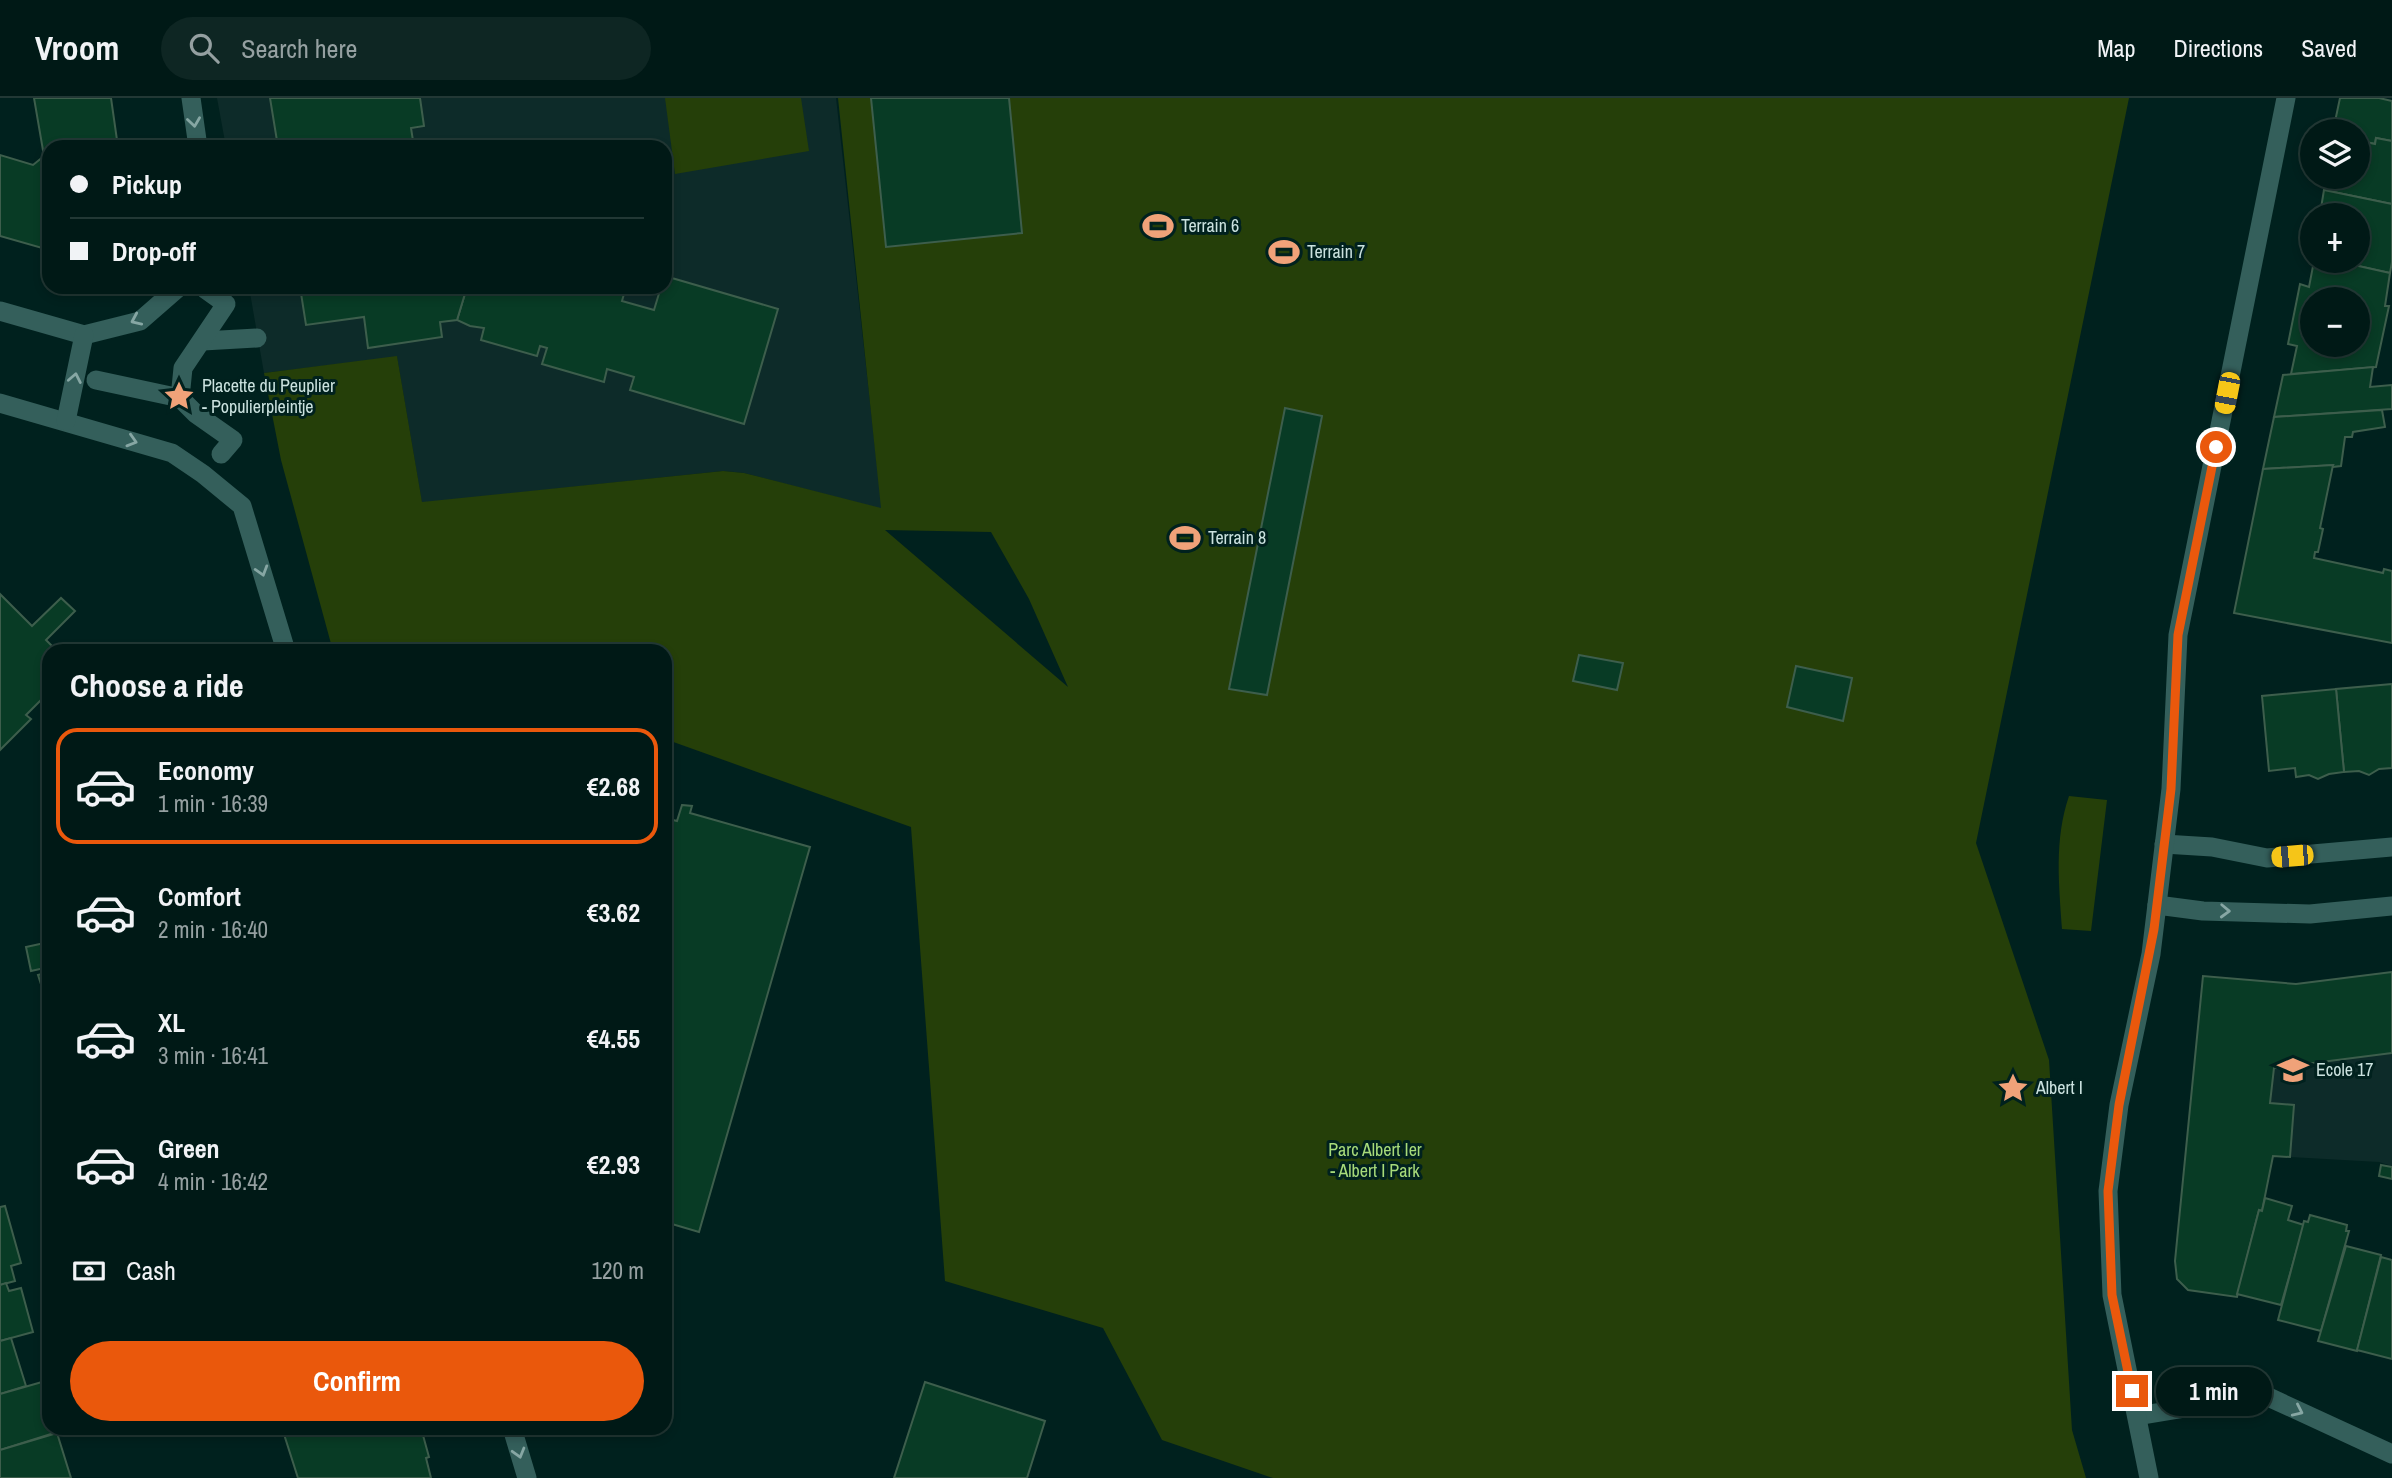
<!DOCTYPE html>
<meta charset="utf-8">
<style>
:root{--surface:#001916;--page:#0e2623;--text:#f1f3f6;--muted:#95a0a1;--line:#223835;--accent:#ea580c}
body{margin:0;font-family:"Archivo Narrow",sans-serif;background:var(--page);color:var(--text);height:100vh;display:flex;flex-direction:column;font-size:26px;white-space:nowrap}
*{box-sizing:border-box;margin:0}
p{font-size:23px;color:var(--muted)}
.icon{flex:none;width:38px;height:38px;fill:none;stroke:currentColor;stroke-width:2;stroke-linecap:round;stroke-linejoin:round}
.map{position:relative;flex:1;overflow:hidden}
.sheet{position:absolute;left:42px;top:546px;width:630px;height:791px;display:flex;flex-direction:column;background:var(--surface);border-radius:21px;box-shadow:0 4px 10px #0003,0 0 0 2px var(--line)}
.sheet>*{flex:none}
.guide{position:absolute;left:42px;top:42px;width:630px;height:154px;border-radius:21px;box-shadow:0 4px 10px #0003,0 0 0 2px var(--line);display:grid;align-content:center;height:154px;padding:0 28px;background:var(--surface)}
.buttons{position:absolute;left:2300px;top:21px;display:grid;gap:14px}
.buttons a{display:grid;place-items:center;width:70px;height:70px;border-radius:50%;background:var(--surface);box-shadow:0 4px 10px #0003,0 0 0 2px var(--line);font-size:35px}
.end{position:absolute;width:32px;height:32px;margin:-16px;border:9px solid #ea580c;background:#fff;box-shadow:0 0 0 4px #fff}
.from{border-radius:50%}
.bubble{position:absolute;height:49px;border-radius:24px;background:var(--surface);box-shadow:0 4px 10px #0003,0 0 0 2px var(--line);font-size:23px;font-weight:700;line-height:49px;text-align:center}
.car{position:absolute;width:21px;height:42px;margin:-21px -10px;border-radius:9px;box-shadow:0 0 5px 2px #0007;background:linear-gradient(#f5c518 24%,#345 0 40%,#f5c518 0 76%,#345 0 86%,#f5c518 0)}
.guide b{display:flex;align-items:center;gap:24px;height:66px;font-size:26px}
.guide b+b{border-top:2px solid var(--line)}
.guide i{width:18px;height:18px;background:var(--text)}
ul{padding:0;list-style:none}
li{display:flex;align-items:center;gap:21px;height:116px;margin:0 14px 10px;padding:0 14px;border:4px solid transparent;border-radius:21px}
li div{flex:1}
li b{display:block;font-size:26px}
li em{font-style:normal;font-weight:700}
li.on{border-color:var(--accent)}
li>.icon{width:63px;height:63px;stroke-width:1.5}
h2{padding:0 28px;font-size:32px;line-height:84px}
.pay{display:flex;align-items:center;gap:18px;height:77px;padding:0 28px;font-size:26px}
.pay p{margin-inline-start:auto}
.action{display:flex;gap:14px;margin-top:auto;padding:14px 28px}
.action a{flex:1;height:80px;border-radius:42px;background:var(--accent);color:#fff;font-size:28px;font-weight:700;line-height:80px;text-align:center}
header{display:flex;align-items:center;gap:42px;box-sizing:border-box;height:98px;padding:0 35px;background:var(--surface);border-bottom:2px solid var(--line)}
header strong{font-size:33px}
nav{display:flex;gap:38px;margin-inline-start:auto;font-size:24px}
.search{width:490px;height:63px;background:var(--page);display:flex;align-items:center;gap:18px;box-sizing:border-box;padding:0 24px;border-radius:38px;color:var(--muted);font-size:26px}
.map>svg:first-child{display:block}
.built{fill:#0d2b29}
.green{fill:#253f09;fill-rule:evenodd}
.building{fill:#083b25;stroke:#3d5e4c;stroke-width:2;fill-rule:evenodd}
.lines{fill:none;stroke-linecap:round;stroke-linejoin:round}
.pedestrian{stroke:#345f5b;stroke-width:19}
.minor{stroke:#345f5b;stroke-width:19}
.oneway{stroke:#87a7a4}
.route{stroke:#ea580c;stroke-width:9}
.labels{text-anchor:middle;stroke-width:6;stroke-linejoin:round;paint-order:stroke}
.poi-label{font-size:18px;fill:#cbe2df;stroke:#00211e;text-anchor:start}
.park-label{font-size:18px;fill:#a7db7a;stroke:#00211e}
</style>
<header>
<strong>Vroom</strong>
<div class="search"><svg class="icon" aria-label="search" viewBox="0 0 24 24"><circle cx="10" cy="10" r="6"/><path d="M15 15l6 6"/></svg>Search here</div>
<nav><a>Map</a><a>Directions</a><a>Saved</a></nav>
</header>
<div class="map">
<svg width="2392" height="1380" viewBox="0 0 2392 1380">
<rect width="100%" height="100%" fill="#00211e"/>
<g class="built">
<path d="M 217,0 L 836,0 L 882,411 L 744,375 L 723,373 L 422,405 L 397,259 L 264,275 L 249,189 L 665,189 L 665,49 L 226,49 Z"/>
<path d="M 2392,874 L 2392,1068 L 2379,1064 L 2273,1058 L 2262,1113 L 2237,1199 L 2188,1192 L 2177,1181 L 2175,1163 L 2203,878 L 2296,886 Z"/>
</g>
<g class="green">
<path d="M 665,0 L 801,0 L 809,53 L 675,76 Z"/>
<path d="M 838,0 L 2129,0 L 1976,745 L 2049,962 L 2072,1332 L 2086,1380 L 1273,1380 L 1162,1342 L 1103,1230 L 945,1183 L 911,729 L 665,641 L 665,553 L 333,553 L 281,362 L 264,275 L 397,258 L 422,404 L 723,373 L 744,375 L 881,410 ZM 885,432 L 991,434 L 1029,501 L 1068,589 Z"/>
<path d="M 2069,698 L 2107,702 L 2091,833 L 2062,831 C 2059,786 2054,742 2069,698 Z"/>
</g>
<g class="building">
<path d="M 34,0 L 111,0 L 118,49 L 49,49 L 49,152 L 0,138 L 0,57 L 33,67 L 44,58 Z"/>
<path d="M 270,0 L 420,0 L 424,28 L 411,30 L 414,49 L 278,49 Z"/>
<path d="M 871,0 L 1009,0 L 1022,135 L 886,149 Z"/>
<path d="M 2340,0 L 2379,0 L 2392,3 L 2392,43 L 2376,40 L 2375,46 L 2357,42 L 2357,33 L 2333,33 Z"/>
<path d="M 2376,40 L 2392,43 L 2392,106 L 2324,92 L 2326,83 L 2324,79 L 2357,79 L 2357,42 L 2375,46 Z"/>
<path d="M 2324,92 L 2392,106 L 2392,164 L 2390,175 L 2336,163 L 2357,163 L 2357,117 L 2314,117 L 2321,110 Z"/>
<path d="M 2314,163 L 2336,163 L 2390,175 L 2385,208 L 2389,208 L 2376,269 L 2291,276 L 2297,248 L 2288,246 L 2300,186 L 2309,189 ZM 2312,201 L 2357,201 L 2357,247 L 2312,247 Z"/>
<path d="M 665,178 L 778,211 L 744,326 L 630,292 L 634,279 L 607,271 L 604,284 L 542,266 L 547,250 L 540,248 L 537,258 L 481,242 L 484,230 L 470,228 L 457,222 L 467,189 L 626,189 L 622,203 L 654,212 L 661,189 L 665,189 Z"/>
<path d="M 300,189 L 467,189 L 457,222 L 440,224 L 442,239 L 368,250 L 364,219 L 306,227 Z"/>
<path d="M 2373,269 L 2370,289 L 2392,287 L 2392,311 L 2274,319 L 2283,277 Z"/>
<path d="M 1285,310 L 1322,318 L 1267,597 L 1229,591 Z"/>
<path d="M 2382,312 L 2385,329 L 2353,334 L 2352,339 L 2345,339 L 2341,368 L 2332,369 L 2333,367 L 2263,371 L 2274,319 Z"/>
<path d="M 2333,367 L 2320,430 L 2323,431 L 2318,454 L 2315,454 L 2314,460 L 2383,475 L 2384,471 L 2392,473 L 2392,545 L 2234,515 L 2263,371 Z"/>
<path d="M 0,496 L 32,528 L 61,500 L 75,513 L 46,542 L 57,553 L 49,553 L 49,594 L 26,617 L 31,621 L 0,652 Z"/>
<path d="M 1579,557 L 1623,565 L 1617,592 L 1573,583 Z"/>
<path d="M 1796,568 L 1852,580 L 1843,623 L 1787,609 Z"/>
<path d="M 2392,586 L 2392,670 L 2379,671 L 2369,677 L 2359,673 L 2344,674 L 2336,591 Z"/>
<path d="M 2336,591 L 2344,674 L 2329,676 L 2318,681 L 2309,677 L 2296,679 L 2295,670 L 2269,673 L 2262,598 Z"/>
<path d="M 682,707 L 692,708 L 690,715 L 810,749 L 699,1134 L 665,1124 L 665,750 L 673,722 L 677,723 Z"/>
<path d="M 49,844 L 49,869 L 31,873 L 26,849 Z"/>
<path d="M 49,874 L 49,904 L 47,905 L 38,877 Z"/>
<path d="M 2392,874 L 2392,955 L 2274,970 L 2270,1005 L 2294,1007 L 2290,1059 L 2273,1058 L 2262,1113 L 2259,1112 L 2237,1199 L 2188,1192 L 2177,1181 L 2175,1163 L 2203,878 L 2296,886 Z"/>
<path d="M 2381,1067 L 2392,1069 L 2392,1081 L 2379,1078 Z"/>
<path d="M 2265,1100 L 2292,1108 L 2288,1122 L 2304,1127 L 2281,1207 L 2237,1196 L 2259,1112 L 2262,1113 Z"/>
<path d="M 5,1108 L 21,1165 L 11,1168 L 15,1183 L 0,1187 L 0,1109 Z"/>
<path d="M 2310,1117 L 2347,1127 L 2346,1133 L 2349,1133 L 2321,1233 L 2278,1222 L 2303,1127 L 2304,1123 L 2308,1124 Z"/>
<path d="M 2346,1148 L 2381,1157 L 2357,1253 L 2318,1243 Z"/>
<path d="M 2381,1159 L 2392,1162 L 2392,1261 L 2357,1252 Z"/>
<path d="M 6,1185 L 9,1193 L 21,1190 L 33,1234 L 0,1243 L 0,1187 Z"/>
<path d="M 11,1240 L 26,1288 L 0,1296 L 0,1243 Z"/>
<path d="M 42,1284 L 45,1291 L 49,1290 L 49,1330 L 70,1330 L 0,1352 L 0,1296 Z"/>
<path d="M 925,1284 L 1045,1323 L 1027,1380 L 894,1380 Z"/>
<path d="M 282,1330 L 421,1330 L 429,1359 L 426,1360 L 431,1380 L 298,1380 Z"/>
<path d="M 57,1335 L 71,1380 L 0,1380 L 0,1352 Z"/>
</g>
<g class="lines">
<g class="pedestrian">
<path d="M 203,243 L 257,240"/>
<path d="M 96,282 L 180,300 L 196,316 L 233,342 L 221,356"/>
<path d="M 180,300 L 183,270 L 226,206 L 205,191"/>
</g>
<g class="minor">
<path d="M 191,0 L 198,49"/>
<path d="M 0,213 L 84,237 L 140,223 L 179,189"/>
<path d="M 0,305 L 172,355 L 203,376 L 242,408 L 286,553"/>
<path d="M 66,323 L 84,237"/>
<path d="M 2164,746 L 2212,749 L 2267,760 L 2392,749"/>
<path d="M 2157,807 L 2203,813 L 2310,816 L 2392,808"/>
<path d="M 2137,1318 L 2264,1297 L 2392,1356"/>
<path d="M 512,1330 L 527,1380"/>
<path d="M 2149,1380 L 2112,1197 L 2108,1093 L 2119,1007 L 2151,856 L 2171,691 L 2178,537 L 2286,0"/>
</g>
</g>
<defs><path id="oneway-chevron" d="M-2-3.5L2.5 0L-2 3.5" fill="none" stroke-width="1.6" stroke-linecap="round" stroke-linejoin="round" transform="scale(1.75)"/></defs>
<g class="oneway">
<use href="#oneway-chevron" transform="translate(194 24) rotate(82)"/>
<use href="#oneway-chevron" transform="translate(136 222) rotate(156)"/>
<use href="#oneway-chevron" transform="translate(75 280) rotate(-79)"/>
<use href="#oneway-chevron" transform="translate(132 343) rotate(17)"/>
<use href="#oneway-chevron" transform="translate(262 473) rotate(73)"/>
<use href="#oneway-chevron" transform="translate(2225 813) rotate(2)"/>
<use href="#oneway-chevron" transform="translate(2298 1313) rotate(25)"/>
<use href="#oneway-chevron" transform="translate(519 1355) rotate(74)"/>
</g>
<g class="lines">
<path class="route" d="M 2132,1293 L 2112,1197 L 2108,1093 L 2119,1007 L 2154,831 L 2171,691 L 2178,537 L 2216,349"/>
</g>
<defs>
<g id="stadium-bare" transform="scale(2.415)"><path d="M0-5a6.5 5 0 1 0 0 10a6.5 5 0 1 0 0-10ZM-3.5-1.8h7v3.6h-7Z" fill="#f0a279" stroke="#00211e" stroke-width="2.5" paint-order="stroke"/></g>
<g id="sight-bare" transform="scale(2.415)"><path d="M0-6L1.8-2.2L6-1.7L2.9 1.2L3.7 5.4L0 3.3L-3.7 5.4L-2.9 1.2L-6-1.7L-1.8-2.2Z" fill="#f0a279" stroke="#00211e" stroke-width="2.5" paint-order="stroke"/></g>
<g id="school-bare" transform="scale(2.415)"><path d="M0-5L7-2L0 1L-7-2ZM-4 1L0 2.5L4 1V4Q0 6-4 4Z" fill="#f0a279" stroke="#00211e" stroke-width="2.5" paint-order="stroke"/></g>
</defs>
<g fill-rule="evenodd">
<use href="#stadium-bare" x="1158" y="128"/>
<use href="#stadium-bare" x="1284" y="154"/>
<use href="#sight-bare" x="179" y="298"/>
<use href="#stadium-bare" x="1185" y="440"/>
<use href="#school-bare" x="2293" y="972"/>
<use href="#sight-bare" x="2013" y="990"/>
</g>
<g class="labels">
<g class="poi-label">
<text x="1181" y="134">Terrain 6</text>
<text x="1307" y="160">Terrain 7</text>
<text x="202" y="294">Placette du Peuplier<tspan x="202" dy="21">- Populierpleintje</tspan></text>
<text x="1208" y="446">Terrain 8</text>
<text x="2316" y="978">Ecole 17</text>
<text x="2036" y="996">Albert I</text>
</g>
<g class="park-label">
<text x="1375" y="1058">Parc Albert Ier<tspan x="1375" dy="21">- Albert I Park</tspan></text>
</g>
</g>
</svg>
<div class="buttons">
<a><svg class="icon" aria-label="layers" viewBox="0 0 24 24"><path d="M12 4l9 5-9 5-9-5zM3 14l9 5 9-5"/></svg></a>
<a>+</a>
<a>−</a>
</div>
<i class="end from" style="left:2216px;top:349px"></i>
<i class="end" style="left:2132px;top:1293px"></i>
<div class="bubble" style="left:2156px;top:1269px;width:116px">1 min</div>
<i class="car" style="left:2227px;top:295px;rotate:191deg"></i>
<i class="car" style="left:2292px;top:758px;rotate:265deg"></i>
<div class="guide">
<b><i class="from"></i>Pickup</b>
<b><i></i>Drop-off</b>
</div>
<section class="sheet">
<h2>Choose a ride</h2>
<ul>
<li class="on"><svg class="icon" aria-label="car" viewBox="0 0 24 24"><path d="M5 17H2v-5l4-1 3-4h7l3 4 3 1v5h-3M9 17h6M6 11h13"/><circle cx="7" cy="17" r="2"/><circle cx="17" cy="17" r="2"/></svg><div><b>Economy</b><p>1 min · 16:39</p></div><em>€2.68</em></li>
<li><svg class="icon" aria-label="car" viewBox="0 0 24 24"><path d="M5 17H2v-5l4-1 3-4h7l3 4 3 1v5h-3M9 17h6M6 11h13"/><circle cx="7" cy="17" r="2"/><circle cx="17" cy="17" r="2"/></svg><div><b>Comfort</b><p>2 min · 16:40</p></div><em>€3.62</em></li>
<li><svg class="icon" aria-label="car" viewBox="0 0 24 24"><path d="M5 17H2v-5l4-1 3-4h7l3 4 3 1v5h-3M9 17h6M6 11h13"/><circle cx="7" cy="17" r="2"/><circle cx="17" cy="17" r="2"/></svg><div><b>XL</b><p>3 min · 16:41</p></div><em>€4.55</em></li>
<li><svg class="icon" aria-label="car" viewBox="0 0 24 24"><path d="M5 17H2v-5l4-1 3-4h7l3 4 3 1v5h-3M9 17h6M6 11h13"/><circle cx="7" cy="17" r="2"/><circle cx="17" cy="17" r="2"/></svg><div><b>Green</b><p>4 min · 16:42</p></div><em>€2.93</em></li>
</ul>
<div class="pay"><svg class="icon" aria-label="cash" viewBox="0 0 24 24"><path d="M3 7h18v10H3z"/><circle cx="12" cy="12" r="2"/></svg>Cash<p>120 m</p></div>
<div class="action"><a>Confirm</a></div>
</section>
</div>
